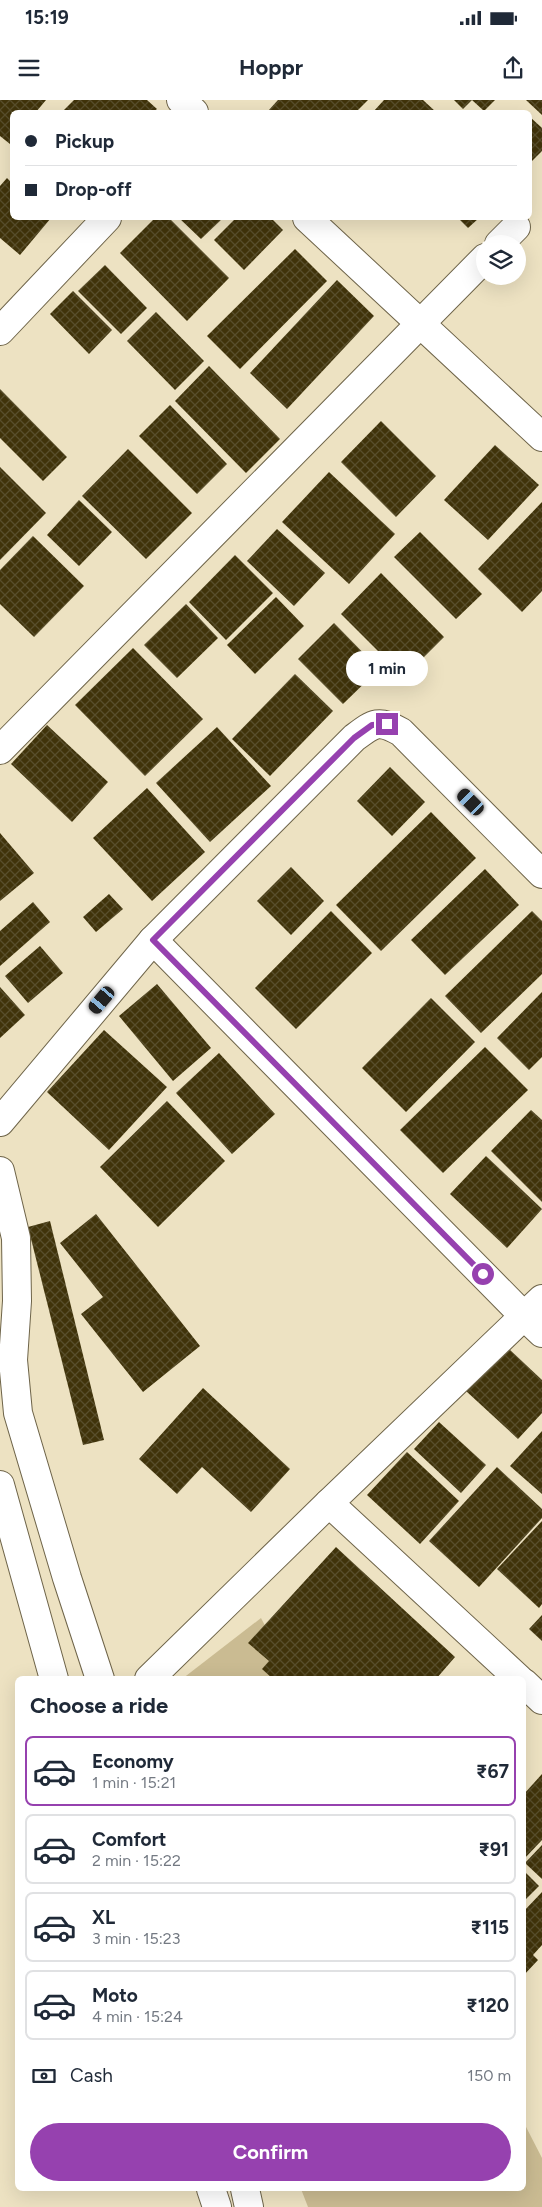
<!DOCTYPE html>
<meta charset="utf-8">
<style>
:root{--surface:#fff;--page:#f6f6f7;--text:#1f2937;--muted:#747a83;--line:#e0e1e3;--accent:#9641af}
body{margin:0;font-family:Figtree,sans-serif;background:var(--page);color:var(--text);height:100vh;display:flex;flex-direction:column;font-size:19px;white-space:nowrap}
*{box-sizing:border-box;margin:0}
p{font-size:16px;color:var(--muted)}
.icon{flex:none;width:28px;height:28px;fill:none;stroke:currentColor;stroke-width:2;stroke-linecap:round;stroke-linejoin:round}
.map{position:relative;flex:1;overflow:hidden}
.panel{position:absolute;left:15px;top:1576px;width:511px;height:515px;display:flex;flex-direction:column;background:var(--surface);border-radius:8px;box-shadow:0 5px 20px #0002}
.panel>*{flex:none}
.guide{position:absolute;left:10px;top:10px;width:522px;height:110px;border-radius:8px;box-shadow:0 5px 20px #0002;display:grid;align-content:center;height:110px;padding:0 15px;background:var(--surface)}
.tools{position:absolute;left:476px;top:135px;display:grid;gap:10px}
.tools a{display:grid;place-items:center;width:50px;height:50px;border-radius:50%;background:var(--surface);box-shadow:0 5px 20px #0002;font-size:25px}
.end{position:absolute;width:22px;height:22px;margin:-11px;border:6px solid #9641af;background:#fff;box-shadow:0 0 0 2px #fff}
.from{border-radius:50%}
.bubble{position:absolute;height:35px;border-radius:18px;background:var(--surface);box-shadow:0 5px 20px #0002;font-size:16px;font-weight:700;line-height:35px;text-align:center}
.car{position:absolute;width:15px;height:30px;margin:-15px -8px;border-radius:6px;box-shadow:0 0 4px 1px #0007;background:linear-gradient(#222 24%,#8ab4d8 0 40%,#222 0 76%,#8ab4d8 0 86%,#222 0)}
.guide b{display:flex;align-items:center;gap:18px;height:48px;font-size:19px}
.guide b+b{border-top:1px solid var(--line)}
.guide i{width:12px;height:12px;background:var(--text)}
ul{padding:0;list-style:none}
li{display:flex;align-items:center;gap:15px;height:70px;margin:0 10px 8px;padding:0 5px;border:2px solid var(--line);border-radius:8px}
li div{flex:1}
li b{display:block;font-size:19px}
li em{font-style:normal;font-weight:700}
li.current{border-color:var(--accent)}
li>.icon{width:45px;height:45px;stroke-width:1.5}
h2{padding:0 15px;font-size:22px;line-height:60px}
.pay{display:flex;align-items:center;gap:12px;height:55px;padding:0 15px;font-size:19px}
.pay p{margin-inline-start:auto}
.primary-button{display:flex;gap:10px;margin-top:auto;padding:10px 15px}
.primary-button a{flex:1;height:58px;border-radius:30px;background:var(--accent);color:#fff;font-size:20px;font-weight:700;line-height:58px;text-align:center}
.status{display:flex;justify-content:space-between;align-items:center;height:35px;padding:0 25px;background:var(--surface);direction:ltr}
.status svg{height:14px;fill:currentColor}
header{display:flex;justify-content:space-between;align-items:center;height:65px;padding:0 15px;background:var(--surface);font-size:22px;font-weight:700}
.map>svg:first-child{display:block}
.green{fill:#cabb92}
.building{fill:url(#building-cross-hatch)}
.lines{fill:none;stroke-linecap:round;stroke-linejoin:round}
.street-casing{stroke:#6e6449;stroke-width:30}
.secondary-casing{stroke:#6e6449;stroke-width:30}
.street{stroke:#fff;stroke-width:28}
.secondary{stroke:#fff;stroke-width:28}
.route{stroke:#9641af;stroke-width:6}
</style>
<div class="status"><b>15:19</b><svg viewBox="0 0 49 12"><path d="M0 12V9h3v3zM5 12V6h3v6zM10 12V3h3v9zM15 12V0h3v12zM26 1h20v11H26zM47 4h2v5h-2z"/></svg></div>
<header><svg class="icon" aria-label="menu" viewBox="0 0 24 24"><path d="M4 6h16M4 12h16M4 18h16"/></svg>Hoppr<svg class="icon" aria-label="share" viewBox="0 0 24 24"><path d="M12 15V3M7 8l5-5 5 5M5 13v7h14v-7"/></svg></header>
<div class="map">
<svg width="542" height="2107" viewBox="0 0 542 2107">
<defs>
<pattern id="building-cross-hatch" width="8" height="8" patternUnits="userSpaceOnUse" patternTransform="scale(1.25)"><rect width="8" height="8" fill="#40330a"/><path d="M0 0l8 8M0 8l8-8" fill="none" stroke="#584e2c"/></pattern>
</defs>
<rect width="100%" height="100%" fill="#ede2c2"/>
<g class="green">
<path d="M 261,1518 L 293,1579 L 182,1579 Z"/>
<path d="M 524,2023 L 542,2058 L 542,2107 L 308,2107 L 301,2089 L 524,2089 Z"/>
</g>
<g class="building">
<path d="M 0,0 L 46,0 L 36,12 L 12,12 L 12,41 L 10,44 L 0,36 Z"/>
<path d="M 74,0 L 147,0 L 157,9 L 153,12 L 62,12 Z"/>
<path d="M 278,0 L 368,0 L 356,12 L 270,12 L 268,11 Z"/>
<path d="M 384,0 L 423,0 L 436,12 L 373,12 Z"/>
<path d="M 454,0 L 472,0 L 463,9 Z"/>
<path d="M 472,0 L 495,0 L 484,11 Z"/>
<path d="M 526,0 L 542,0 L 542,15 Z"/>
<path d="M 530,17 L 542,28 L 542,51 L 530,63 Z"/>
<path d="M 7,78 L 12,83 L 12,118 L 51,118 L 20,155 L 0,138 L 0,86 Z"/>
<path d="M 155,118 L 169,118 L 229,178 L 187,221 L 120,153 Z"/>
<path d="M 179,118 L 223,118 L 201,139 Z"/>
<path d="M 236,118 L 271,118 L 283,130 L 244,170 L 214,140 Z"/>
<path d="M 458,118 L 479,118 L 468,128 Z"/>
<path d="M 295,149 L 327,181 L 240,269 L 207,236 Z"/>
<path d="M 105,165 L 147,208 L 121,234 L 78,191 Z"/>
<path d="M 337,180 L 374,216 L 287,309 L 250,273 Z"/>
<path d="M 73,191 L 112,230 L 89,254 L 50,214 Z"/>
<path d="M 156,212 L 204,261 L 175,290 L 127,241 Z"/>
<path d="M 209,266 L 280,339 L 246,373 L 175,301 Z"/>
<path d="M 0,289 L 67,357 L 43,381 L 0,338 Z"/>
<path d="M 170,305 L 227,364 L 197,394 L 139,336 Z"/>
<path d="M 381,321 L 436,376 L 396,417 L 341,362 Z"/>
<path d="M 495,345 L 539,385 L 488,440 L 444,400 Z"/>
<path d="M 128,349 L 192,413 L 146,459 L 82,396 Z"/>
<path d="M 0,367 L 46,413 L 0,460 Z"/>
<path d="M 329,372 L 395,434 L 349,484 L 282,422 Z"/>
<path d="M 79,400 L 112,432 L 79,466 L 47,435 Z"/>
<path d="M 542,402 L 542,491 L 522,512 L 478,469 Z"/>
<path d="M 277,429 L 325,473 L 294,506 L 247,461 Z"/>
<path d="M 420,432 L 482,494 L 456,519 L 394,457 Z"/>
<path d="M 33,436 L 84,486 L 34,537 L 0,504 L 0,470 Z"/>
<path d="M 235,455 L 273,493 L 226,540 L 189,502 Z"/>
<path d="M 381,473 L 444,537 L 404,577 L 341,514 Z"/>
<path d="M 276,497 L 304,526 L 255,574 L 227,545 Z"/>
<path d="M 186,504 L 218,538 L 177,578 L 144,545 Z"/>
<path d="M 334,523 L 379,569 L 343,604 L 298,559 Z"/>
<path d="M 133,548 L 203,619 L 145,676 L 75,605 Z"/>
<path d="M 295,574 L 333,611 L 270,676 L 232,639 Z"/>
<path d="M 47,625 L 108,682 L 72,722 L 11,664 Z"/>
<path d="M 217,627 L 271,686 L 210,742 L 156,683 Z"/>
<path d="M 390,667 L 425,702 L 392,736 L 357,701 Z"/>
<path d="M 147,688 L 205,752 L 152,801 L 93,738 Z"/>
<path d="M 431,712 L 476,758 L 381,851 L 336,805 Z"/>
<path d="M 0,733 L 34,773 L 0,801 Z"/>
<path d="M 291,767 L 324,801 L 291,835 L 257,801 Z"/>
<path d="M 485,769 L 519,805 L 445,875 L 411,840 Z"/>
<path d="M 109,794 L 123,809 L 96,832 L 83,817 Z"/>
<path d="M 33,802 L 50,822 L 0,866 L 0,831 Z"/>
<path d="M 331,811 L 372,853 L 296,929 L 255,888 Z"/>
<path d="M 532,811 L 542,821 L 542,874 L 481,933 L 445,896 Z"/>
<path d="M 40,846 L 63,873 L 28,903 L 5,876 Z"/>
<path d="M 157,884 L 211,948 L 173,981 L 119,916 Z"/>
<path d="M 0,887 L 25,915 L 0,938 Z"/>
<path d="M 542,892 L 542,957 L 529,970 L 497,938 Z"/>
<path d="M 431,898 L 475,942 L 406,1012 L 362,968 Z"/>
<path d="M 104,930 L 167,987 L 109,1050 L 47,992 Z"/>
<path d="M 485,947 L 528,990 L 443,1073 L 400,1030 Z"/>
<path d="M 219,953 L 275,1014 L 232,1054 L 176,993 Z"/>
<path d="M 167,1001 L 225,1061 L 158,1127 L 100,1067 Z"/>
<path d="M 531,1010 L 542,1020 L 542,1102 L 491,1051 Z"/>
<path d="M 486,1056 L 542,1109 L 507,1148 L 450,1094 Z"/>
<path d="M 96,1114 L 200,1246 L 143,1292 L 81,1214 L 103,1197 L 60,1143 Z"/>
<path d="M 50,1121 L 104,1340 L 83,1345 L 28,1127 Z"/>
<path d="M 507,1247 L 542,1280 L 542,1313 L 518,1339 L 466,1291 Z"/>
<path d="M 203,1288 L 290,1369 L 251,1412 L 202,1367 L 177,1394 L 139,1359 Z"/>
<path d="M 439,1322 L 486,1365 L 461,1393 L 414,1349 Z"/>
<path d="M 542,1331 L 542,1394 L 510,1366 Z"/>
<path d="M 407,1352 L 459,1401 L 420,1444 L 367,1395 Z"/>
<path d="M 497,1367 L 542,1409 L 542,1418 L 479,1487 L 429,1441 Z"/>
<path d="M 542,1421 L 542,1504 L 539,1508 L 497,1469 Z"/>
<path d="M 336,1447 L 455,1557 L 436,1579 L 273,1579 L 262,1569 L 269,1561 L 248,1543 Z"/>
<path d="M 542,1515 L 542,1541 L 529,1529 Z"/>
<path d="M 542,1674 L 542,1740 L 524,1759 L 524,1694 Z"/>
<path d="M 542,1745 L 542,1779 L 525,1763 Z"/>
<path d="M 524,1771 L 539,1786 L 524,1801 Z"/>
<path d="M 542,1792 L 542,1845 L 533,1855 L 538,1860 L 524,1875 L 524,1811 Z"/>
</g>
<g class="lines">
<g class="street-casing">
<g id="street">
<path d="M 181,0 L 194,12"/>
<path d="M 307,118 L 542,337"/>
<path d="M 499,144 L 516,127"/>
<path d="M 0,231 L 107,118"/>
<path d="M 0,650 L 485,158"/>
<path d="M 153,840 L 524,1216 L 542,1199"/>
<path d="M 0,1022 L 153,840 L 354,638 C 374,623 378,619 401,632 L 542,774"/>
<path d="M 149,1579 L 329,1403"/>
<path d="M 519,1579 L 329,1403 L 524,1216 L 542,1233"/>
<path d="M 524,1583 L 542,1600"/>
</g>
</g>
<g class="secondary-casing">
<g id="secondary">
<path d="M 0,1071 L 16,1138 L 17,1201 L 13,1260 L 18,1313 L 67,1478 L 100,1579"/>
<path d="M 0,1385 L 54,1579"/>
<path d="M 211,2089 L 217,2107"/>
<path d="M 245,2089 L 249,2107"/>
</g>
</g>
<use href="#street" class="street"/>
<use href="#secondary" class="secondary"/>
</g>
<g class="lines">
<path class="route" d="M 387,624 L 372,625 L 354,638 L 153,840 L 483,1174"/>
</g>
</svg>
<div class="tools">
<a><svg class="icon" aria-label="layers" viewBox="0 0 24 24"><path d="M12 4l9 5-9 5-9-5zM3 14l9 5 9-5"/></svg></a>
</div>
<i class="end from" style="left:483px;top:1174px"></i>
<i class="end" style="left:387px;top:624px"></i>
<div class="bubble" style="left:346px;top:551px;width:82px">1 min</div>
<i class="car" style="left:471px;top:702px;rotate:315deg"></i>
<i class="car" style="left:102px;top:900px;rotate:220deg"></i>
<div class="guide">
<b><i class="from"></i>Pickup</b>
<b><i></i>Drop-off</b>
</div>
<section class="panel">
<h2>Choose a ride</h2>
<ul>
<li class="current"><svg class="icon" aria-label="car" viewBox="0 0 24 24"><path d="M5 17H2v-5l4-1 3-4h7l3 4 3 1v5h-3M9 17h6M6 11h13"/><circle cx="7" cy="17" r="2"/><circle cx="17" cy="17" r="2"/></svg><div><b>Economy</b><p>1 min · 15:21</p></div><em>₹67</em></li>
<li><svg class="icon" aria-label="car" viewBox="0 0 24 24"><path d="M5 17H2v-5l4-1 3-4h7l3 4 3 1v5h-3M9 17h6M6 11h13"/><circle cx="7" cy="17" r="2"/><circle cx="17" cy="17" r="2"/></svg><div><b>Comfort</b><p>2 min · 15:22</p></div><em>₹91</em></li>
<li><svg class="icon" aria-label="car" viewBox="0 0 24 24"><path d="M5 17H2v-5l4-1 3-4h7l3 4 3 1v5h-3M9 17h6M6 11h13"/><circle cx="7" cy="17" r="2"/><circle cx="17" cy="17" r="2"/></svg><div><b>XL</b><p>3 min · 15:23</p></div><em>₹115</em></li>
<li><svg class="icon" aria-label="car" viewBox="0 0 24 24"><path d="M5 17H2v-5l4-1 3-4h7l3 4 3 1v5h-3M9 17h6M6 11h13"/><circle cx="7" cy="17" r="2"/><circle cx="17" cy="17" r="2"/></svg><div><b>Moto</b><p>4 min · 15:24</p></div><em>₹120</em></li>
</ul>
<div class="pay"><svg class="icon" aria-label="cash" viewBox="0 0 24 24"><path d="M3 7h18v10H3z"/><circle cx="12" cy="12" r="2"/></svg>Cash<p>150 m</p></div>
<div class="primary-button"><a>Confirm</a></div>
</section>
</div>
